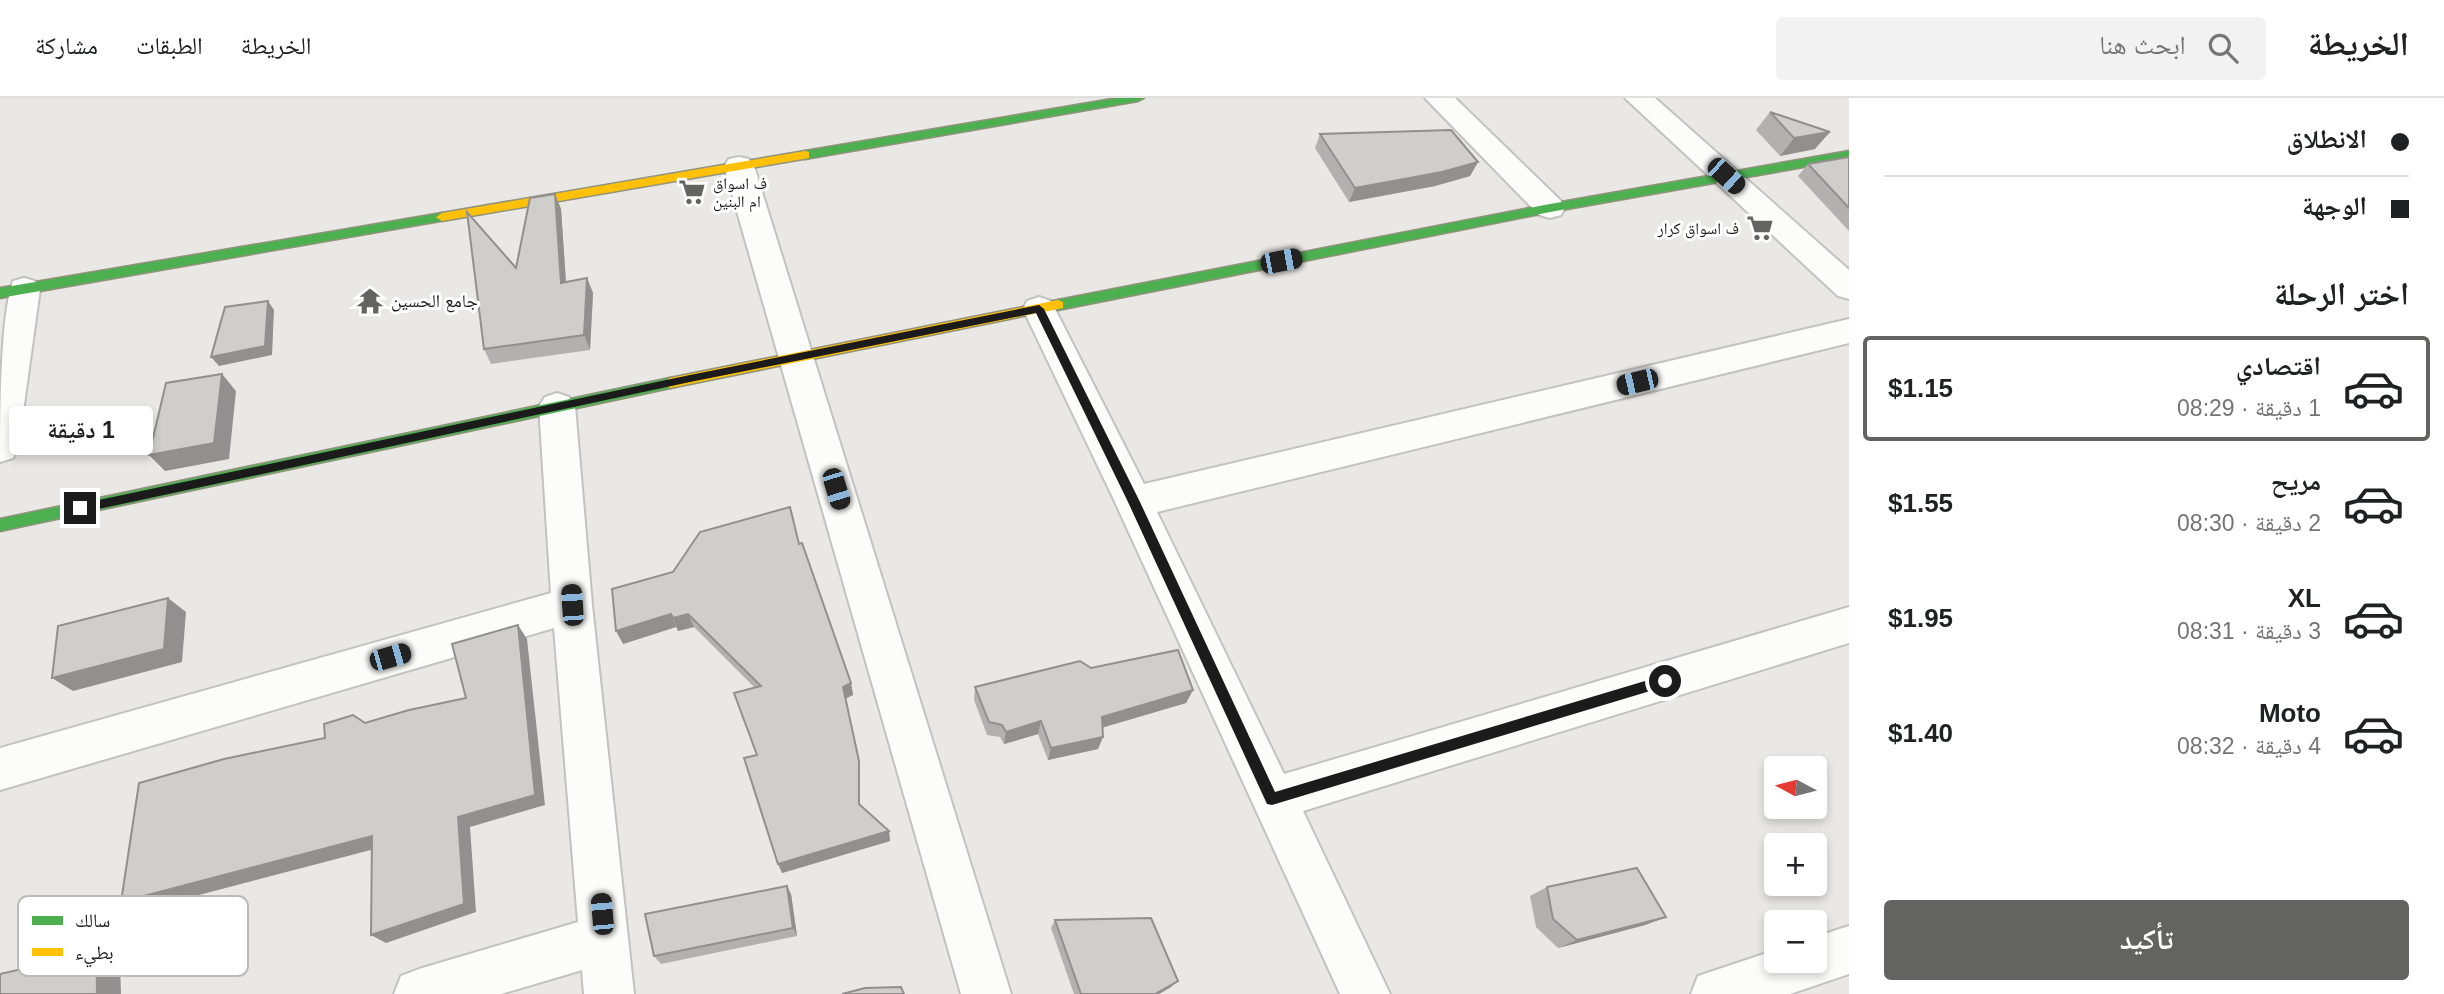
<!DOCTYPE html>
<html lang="ar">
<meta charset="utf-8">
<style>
:root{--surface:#fff;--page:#f2f2f2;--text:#202124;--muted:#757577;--line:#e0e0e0;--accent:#636361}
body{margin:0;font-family:Arial,"Noto Naskh Arabic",sans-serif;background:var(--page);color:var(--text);direction:rtl;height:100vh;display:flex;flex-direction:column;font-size:26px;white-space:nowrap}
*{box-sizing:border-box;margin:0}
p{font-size:23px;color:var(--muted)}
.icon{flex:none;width:38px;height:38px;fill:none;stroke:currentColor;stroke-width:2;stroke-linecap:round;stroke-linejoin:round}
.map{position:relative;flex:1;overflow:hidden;direction:ltr}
.details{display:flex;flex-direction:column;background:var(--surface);width:595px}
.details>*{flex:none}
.hud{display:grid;align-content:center;height:154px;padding:0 35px;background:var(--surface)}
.needle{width:46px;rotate:277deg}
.controls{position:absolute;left:1764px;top:658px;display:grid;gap:14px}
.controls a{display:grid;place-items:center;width:63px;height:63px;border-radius:7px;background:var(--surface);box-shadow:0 4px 10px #0003;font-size:35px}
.end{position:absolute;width:32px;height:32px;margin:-16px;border:9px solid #1b1b1b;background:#fff;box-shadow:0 0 0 4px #fff}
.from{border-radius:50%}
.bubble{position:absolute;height:49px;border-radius:7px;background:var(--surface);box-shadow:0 4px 10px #0003;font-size:23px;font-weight:700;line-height:49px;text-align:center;direction:rtl}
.car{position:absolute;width:21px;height:42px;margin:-21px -10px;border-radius:9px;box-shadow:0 0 5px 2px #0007;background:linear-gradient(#222 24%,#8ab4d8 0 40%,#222 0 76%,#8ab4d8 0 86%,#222 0)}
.hud b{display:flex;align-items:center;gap:24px;height:66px;font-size:26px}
.hud b+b{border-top:2px solid var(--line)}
.hud i{width:18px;height:18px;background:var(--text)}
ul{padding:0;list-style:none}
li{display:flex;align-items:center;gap:21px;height:105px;margin:0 14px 10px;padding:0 21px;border:4px solid transparent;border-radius:7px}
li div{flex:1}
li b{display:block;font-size:26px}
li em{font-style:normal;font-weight:700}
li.on{border-color:var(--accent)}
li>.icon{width:63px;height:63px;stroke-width:1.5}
h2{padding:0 35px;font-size:32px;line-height:84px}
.action{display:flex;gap:14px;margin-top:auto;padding:14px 35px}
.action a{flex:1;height:80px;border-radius:7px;background:var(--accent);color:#fff;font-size:28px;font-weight:700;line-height:80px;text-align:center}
header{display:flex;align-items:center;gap:42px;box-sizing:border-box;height:98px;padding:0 35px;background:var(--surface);border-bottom:2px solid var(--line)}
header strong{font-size:33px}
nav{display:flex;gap:38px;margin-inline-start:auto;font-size:24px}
.search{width:490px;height:63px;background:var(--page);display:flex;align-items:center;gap:18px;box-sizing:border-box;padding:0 24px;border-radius:7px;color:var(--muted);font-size:26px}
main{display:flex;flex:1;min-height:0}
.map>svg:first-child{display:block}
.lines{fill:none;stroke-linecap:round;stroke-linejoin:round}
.street-casing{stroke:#c2c2c0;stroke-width:4}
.fast-casing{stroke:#91937d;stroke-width:3}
.slow-casing{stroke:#91937d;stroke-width:3}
.street{fill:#fcfcfb;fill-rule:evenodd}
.fast{fill:#4caf50;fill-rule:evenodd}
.slow{fill:#ffc107;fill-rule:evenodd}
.wall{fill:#b3b1af}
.shaded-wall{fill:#92908e}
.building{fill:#d0cecb;stroke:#92908e;stroke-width:2}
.route{fill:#1b1b1b}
.labels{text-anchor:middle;stroke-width:6;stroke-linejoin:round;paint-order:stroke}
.far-poi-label{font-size:16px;fill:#1b1b1b;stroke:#fff;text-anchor:start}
.poi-label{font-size:18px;fill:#1b1b1b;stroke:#fff;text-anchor:start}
.key{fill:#fff;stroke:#bbb;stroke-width:2}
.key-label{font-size:19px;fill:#1b1b1b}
</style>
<header>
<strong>الخريطة</strong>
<div class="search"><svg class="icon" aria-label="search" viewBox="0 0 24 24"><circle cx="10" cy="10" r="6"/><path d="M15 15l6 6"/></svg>ابحث هنا</div>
<nav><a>الخريطة</a><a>الطبقات</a><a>مشاركة</a></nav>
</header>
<main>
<section class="details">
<div class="hud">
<b><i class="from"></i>الانطلاق</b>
<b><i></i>الوجهة</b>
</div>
<h2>اختر الرحلة</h2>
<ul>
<li class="on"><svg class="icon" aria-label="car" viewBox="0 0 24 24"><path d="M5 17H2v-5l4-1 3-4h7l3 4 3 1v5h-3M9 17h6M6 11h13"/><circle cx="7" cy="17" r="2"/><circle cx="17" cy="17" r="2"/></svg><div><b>اقتصادي</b><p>1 دقيقة · 08:29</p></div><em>$1.15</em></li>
<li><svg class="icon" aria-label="car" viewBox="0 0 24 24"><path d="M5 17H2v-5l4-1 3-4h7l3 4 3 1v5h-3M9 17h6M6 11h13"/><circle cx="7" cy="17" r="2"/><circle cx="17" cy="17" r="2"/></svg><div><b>مريح</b><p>2 دقيقة · 08:30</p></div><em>$1.55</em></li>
<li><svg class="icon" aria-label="car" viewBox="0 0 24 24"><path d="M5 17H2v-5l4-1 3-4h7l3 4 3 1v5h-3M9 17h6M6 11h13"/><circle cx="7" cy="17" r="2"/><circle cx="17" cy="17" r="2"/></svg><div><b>XL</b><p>3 دقيقة · 08:31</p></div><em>$1.95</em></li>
<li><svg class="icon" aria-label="car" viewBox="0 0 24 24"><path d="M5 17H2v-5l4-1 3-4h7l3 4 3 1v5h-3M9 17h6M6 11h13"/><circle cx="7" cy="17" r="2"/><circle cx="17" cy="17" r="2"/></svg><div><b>Moto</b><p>4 دقيقة · 08:32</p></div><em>$1.40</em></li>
</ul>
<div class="action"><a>تأكيد</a></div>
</section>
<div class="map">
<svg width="1849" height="896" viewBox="0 0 1849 896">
<rect width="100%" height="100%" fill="#eae8e4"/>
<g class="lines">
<g class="street-casing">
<g id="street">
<path d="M 1425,0 L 1455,0 L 1561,103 L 1565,110 L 1561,117 L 1550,120 L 1539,117 Z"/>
<path d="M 1625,0 L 1655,0 L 1849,172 L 1849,201 L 1838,198 Z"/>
<path d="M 739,59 L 749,61 L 754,68 L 1011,896 L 961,896 L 724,68 L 729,61 Z"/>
<path d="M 24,180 L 35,183 L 40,191 L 18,350 L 13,360 L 0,364 C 0,320 0,219 13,183 Z"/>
<path d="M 1039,199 L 1051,203 L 1055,211 L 1144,386 L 1849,221 L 1849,245 L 1157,414 L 1284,676 L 1849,509 L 1849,545 L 1303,713 L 1390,896 L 1340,896 L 1115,404 L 1023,211 L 1027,203 Z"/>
<path d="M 557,295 L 569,299 L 575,308 L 592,507 L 634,896 L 584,896 L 582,872 L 501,896 L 394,896 L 401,878 L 419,871 L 578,824 L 554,530 L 0,692 L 0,650 L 551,495 L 539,308 L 545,299 Z"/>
<path d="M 1849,828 L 1849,876 L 1790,896 L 1691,896 L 1698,878 L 1776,852 L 1776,863 L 1815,863 L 1815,839 Z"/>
</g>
</g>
<g class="fast-casing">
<g id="fast">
<path d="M 1118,0 L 1144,0 L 1138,3 L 805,61 L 799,57 L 805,53 Z"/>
<path d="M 1849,53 L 1849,61 L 1550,114 L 1058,212 L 1051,207 L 1058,202 L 1550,106 Z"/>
<path d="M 442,115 L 446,116 L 446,122 L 0,200 L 0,190 Z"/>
<path d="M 670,280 L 675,281 L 677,285 L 675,289 L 0,433 L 0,421 Z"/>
</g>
</g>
<g class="slow-casing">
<g id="slow">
<path d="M 805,53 L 809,54 L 809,60 L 442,123 L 436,119 L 442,115 Z"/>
<path d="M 1058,202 L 1063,204 L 1063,210 L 670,290 L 663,285 L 670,280 Z"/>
</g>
</g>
<use href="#street" class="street"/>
<use href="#fast" class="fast"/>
<use href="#slow" class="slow"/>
</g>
<g class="wall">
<path d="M 1770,14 L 1815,51 L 1780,58 L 1756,32 Z"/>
<path d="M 1320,36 L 1478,64 L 1470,78 L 1435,88 L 1349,104 L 1315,50 Z"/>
<path d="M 1849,59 L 1849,133 L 1798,78 L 1808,66 Z"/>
<path d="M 555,96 L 561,111 L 566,184 L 587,180 L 593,195 L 590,252 L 491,266 L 484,251 L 516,170 Z"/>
<path d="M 799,446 L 851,585 L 853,597 L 845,600 L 860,673 L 860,707 L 889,733 L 890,743 L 782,775 L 757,657 L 755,590 L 694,529 L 678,533 L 676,529 L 623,546 Z"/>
<path d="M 1091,570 L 1193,592 L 1186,605 L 1102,629 L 1103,639 L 1098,651 L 1048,662 L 1038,636 L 1004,646 L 1000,639 L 987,637 L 974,602 L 975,589 Z"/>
<path d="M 1547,789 L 1666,819 L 1645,827 L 1558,850 L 1536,829 L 1530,798 Z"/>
<path d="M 791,796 L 797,838 L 661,866 L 654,858 Z"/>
<path d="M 1055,822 L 1171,889 L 1159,896 L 1074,896 L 1051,830 Z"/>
</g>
<g class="shaded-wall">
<path d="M 1830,34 L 1815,51 L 1780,58 L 1794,40 Z"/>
<path d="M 1478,64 L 1470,78 L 1435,88 L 1349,104 L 1355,90 Z"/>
<path d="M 555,96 L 561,111 L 567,200 L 561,185 Z"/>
<path d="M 587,180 L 593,195 L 590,252 L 584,237 Z"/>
<path d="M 268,203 L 274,212 L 272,257 L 219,268 L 211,259 Z"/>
<path d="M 222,276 L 236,293 L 229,361 L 165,373 L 149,357 Z"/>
<path d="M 168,500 L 186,514 L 182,564 L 73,593 L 52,580 Z"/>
<path d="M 671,516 L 676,529 L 623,546 L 616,533 Z"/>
<path d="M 688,516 L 694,529 L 678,533 L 673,520 Z"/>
<path d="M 518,527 L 527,541 L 545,707 L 470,729 L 476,814 L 386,845 L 371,837 Z"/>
<path d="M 851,585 L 853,597 L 845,601 L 843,589 Z"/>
<path d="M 1193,592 L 1186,605 L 1098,631 L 1102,619 Z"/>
<path d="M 1041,623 L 1038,636 L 1004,646 L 1006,634 Z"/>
<path d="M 1103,639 L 1098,651 L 1048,662 L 1051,650 Z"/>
<path d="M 859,663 L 860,673 L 860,716 L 859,706 Z"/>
<path d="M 889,733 L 890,743 L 782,775 L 778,766 Z"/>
<path d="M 372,738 L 386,748 L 142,812 L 121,804 Z"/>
<path d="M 787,788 L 791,796 L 797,838 L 793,830 Z"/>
<path d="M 1666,819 L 1645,827 L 1558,850 L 1577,842 Z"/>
<path d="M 96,825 L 119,833 L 121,896 L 97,896 Z"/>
<path d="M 1178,883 L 1171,889 L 1159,896 L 1155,896 Z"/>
</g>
<g class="building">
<path d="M 1770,14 L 1830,34 L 1794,40 Z"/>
<path d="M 1451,32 L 1478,64 L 1442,74 L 1355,90 L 1320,36 Z"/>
<path d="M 1849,59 L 1849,110 L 1808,66 Z"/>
<path d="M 555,96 L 561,185 L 587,180 L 584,237 L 484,251 L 467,114 L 516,170 L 530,100 Z"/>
<path d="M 268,203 L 265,248 L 211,259 L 225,209 Z"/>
<path d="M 222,276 L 214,345 L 149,357 L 166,285 Z"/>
<path d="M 790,409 L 799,446 L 802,445 L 851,585 L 843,589 L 859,663 L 859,706 L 889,733 L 778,766 L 744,660 L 757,657 L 734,595 L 761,588 L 688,516 L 673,520 L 671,516 L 616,533 L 612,491 L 673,474 L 700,434 Z"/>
<path d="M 168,500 L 164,551 L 52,580 L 58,528 Z"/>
<path d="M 518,527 L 535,697 L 458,719 L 464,806 L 371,837 L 372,738 L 121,804 L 139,685 L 224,661 L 325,640 L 324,626 L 353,617 L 365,625 L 409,612 L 466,600 L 452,546 Z"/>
<path d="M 1178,552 L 1193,592 L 1102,619 L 1103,639 L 1051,650 L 1041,623 L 1006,634 L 1002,627 L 989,624 L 975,589 L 1080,563 L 1091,570 Z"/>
<path d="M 1637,770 L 1666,819 L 1577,842 L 1553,821 L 1547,789 Z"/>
<path d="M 787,788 L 793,830 L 654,858 L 645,816 Z"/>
<path d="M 1151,820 L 1178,883 L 1155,896 L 1081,896 L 1055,822 Z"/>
<path d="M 96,825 L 97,896 L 0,896 L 0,876 L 22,871 L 25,848 Z"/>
<path d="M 901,889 L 904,896 L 842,896 L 865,890 Z"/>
</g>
<path class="route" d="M 1039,207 L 1044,211 L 1140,404 L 1275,694 L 1665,577 L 1671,583 L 1670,587 L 1272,707 L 1267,706 L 1128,404 L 1036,215 L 690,284 L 80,415 L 74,410 L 80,406 L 690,277 Z"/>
<defs>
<g id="supermarket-bare" transform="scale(2.1)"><path d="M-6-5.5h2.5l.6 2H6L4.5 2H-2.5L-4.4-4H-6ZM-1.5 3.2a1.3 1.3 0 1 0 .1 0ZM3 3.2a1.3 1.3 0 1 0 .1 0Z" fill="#636361" stroke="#fff" stroke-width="2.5" paint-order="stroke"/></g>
<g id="temple-bare" transform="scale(2.1)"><path d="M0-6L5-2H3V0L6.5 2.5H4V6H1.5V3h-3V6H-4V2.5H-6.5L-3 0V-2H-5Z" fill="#636361" stroke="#fff" stroke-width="2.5" paint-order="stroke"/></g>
</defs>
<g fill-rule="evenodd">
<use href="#supermarket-bare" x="692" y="94"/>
<use href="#supermarket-bare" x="1760" y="130"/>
<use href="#temple-bare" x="370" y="203"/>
</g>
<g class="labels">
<g class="far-poi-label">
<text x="713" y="91">ف اسواق<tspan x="713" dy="18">ام البنين</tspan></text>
<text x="1739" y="136" text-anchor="end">ف اسواق كرار</text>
</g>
<g class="poi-label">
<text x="391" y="209">جامع الحسين</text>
</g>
</g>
<rect x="18" y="798" width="230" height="80" rx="10" class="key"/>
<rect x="32" y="818" width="31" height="9" fill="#4caf50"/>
<rect x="32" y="850" width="31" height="8" fill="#ffc107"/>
<g class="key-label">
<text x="75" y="829">سالك</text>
<text x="75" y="861">بطيء</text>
</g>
</svg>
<div class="controls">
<a><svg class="needle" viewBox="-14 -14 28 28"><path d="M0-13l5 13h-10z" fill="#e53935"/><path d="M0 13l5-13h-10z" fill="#757577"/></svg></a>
<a>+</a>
<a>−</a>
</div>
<i class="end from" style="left:1665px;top:583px"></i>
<i class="end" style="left:80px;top:410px"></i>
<div class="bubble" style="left:9px;top:308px;width:144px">1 دقيقة</div>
<i class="car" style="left:1726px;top:78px;rotate:132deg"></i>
<i class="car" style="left:1281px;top:163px;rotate:79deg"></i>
<i class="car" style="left:1637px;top:284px;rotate:257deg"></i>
<i class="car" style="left:836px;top:391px;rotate:163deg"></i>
<i class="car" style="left:572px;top:507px;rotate:356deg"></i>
<i class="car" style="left:390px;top:559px;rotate:74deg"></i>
<i class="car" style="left:602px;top:816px;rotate:355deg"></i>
</div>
</main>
